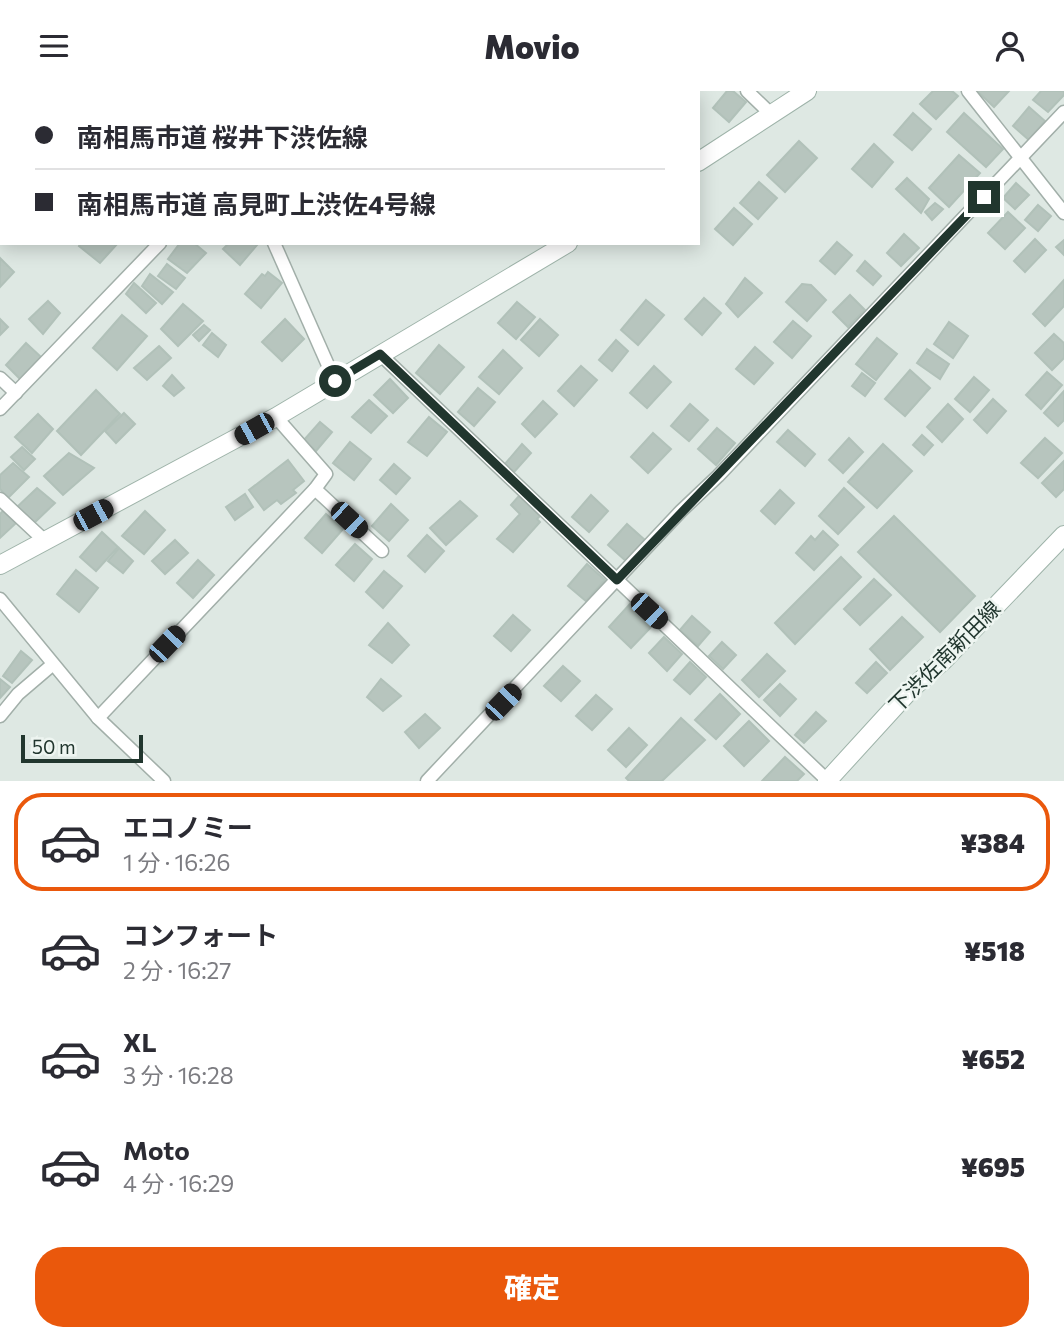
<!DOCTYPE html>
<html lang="ja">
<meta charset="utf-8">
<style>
:root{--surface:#fff;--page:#f2f2f3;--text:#2b2b33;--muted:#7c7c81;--line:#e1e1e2;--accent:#ea580c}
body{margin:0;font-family:Commissioner,"Noto Sans JP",sans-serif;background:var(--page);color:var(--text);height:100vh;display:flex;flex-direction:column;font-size:26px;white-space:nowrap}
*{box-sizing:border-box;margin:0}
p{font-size:23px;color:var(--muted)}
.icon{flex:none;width:38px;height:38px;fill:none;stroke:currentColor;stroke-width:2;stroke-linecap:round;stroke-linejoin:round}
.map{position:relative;height:690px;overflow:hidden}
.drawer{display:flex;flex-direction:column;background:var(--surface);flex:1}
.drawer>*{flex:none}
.banner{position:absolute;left:0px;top:0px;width:700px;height:154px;box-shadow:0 4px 18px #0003;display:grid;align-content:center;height:154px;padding:0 35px;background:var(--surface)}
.scale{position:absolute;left:21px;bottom:18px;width:122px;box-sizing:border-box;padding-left:7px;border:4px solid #21362e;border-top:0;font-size:19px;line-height:24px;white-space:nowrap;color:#21362e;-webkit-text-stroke:5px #eef5f1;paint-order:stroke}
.end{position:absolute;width:32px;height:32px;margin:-16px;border:9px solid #21362e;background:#fff;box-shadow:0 0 0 4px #fff}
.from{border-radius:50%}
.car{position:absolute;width:21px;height:42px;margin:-21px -10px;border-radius:9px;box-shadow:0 0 5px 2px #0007;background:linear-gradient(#222 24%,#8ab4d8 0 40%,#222 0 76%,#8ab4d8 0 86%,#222 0)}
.banner b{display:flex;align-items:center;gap:24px;height:66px;font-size:26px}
.banner b+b{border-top:2px solid var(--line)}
.banner i{width:18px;height:18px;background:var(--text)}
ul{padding:12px 0 0;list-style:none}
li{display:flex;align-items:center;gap:21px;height:98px;margin:0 14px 10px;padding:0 21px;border:4px solid transparent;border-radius:28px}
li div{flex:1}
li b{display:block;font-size:26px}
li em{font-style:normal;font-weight:800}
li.on{border-color:var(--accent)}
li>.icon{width:63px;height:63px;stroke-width:1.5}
.action{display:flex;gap:14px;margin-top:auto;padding:14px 35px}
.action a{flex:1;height:80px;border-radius:28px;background:var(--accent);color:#fff;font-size:28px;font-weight:800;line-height:80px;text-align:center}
header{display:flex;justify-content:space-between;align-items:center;height:91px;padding:0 35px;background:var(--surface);font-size:32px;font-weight:800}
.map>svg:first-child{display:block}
.building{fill:#b7c5be;stroke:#b1c1b9;stroke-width:2}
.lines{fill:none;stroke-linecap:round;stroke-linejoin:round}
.street-casing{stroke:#a2afa9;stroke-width:15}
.secondary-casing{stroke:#9eb3a9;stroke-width:20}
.street{stroke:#fff;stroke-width:12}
.secondary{stroke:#fff;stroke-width:18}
.route{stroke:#21362e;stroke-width:9}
.labels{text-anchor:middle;stroke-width:5;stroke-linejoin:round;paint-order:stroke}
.street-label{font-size:21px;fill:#21362e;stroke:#eef5f1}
</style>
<header><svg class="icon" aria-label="menu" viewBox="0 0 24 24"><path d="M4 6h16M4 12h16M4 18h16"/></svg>Movio<svg class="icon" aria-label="person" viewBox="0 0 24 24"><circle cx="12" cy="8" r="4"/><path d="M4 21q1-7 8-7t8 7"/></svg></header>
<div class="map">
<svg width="1064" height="690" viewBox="0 0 1064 690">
<rect width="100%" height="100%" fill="#dee8e3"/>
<g class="building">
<path d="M 727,0 L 733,0 L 746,11 L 729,31 L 713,17 Z"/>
<path d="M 933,0 L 952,0 L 958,5 L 936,28 L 920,13 Z"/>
<path d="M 977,0 L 1009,0 L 994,16 Z"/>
<path d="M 1041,0 L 1064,0 L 1064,4 L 1048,21 L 1033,9 Z"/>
<path d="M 1029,16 L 1045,30 L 1029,49 L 1013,35 Z"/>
<path d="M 913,22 L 931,38 L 912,59 L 894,44 Z"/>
<path d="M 964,22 L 1003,58 L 986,76 L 947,41 Z"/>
<path d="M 799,50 L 817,67 L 785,101 L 767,84 Z"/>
<path d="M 874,53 L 893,71 L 872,96 L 852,78 Z"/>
<path d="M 959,64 L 980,82 L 949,116 L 929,97 Z"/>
<path d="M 907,87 L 929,108 L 921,122 L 896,98 Z"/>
<path d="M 759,91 L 777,107 L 758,128 L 740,112 Z"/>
<path d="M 1016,92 L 1029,104 L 1015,118 L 1003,107 Z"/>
<path d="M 935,112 L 943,118 L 932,129 L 925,121 Z"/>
<path d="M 1038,114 L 1051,125 L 1038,140 L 1025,129 Z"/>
<path d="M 734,117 L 752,133 L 733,154 L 715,138 Z"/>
<path d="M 1008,121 L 1025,137 L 1005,158 L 988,142 Z"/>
<path d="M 904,143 L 919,157 L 901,175 L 887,162 Z"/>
<path d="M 1035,148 L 1046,159 L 1025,181 L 1014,170 Z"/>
<path d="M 1064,149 L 1064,164 L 1056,156 Z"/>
<path d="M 837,151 L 852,164 L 835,183 L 820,170 Z"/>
<path d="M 81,152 L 118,152 L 100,172 L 79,155 Z"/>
<path d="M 180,152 L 194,152 L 206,162 L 187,182 L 168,168 Z"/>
<path d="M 229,152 L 255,152 L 257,154 L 240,174 L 223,158 Z"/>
<path d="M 0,167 L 14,181 L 0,196 Z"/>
<path d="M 865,170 L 881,185 L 873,194 L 857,180 Z"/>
<path d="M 167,173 L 185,187 L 176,198 L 158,185 Z"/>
<path d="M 268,181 L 282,192 L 261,217 L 245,203 L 262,183 L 265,185 Z"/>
<path d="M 150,183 L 173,201 L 162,213 L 142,195 Z"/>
<path d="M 745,187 L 762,202 L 738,226 L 726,213 Z"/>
<path d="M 1064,189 L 1064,215 L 1045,235 L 1033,223 Z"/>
<path d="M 134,192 L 156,212 L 146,222 L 126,203 Z"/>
<path d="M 802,193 L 811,194 L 826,209 L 807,230 L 786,211 Z"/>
<path d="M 850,204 L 865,219 L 848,236 L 833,221 Z"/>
<path d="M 704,207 L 721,222 L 702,244 L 685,228 Z"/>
<path d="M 646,209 L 664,224 L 638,254 L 621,239 Z"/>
<path d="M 48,210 L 60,222 L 43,243 L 29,228 Z"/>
<path d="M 517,211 L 535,226 L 516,248 L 498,232 Z"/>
<path d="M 183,213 L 203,230 L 178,255 L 161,238 Z"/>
<path d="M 122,224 L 147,245 L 117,279 L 93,257 Z"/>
<path d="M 0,228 L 8,236 L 0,244 Z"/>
<path d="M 285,228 L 304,248 L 282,270 L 262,251 Z"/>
<path d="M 540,228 L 558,244 L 539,265 L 521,249 Z"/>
<path d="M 793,230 L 811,245 L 792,267 L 774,251 Z"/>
<path d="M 949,231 L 968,245 L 953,267 L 934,253 Z"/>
<path d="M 204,234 L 210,239 L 199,250 L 193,244 Z"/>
<path d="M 212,242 L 226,254 L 218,266 L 203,254 Z"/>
<path d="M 1054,243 L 1064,252 L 1064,267 L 1052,279 L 1035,262 Z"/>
<path d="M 877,247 L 897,263 L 876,289 L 856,273 Z"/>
<path d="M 616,249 L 628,260 L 612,280 L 599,269 Z"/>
<path d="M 26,252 L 41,266 L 20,288 L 6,274 Z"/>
<path d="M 439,254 L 464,276 L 440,303 L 416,282 Z"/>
<path d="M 159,255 L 171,267 L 147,289 L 134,277 Z"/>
<path d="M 755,256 L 773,272 L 754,293 L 736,278 Z"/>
<path d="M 927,258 L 949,273 L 940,288 L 917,272 Z"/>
<path d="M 503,259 L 522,277 L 499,303 L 479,286 Z"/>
<path d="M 581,275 L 597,289 L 574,315 L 558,300 Z"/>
<path d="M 654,275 L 671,291 L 647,317 L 630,302 Z"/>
<path d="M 910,279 L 930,297 L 905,325 L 885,308 Z"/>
<path d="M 1047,281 L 1062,294 L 1041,318 L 1026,304 Z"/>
<path d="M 862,282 L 875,292 L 865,305 L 852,295 Z"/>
<path d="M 172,284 L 184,297 L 174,305 L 163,295 Z"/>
<path d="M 974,286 L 989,299 L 970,321 L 955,308 Z"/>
<path d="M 390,288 L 408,307 L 393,322 L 374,304 Z"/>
<path d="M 478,297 L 495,311 L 474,335 L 458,321 Z"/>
<path d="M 96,299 L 120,323 L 81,364 L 57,340 Z"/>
<path d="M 1064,300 L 1064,329 L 1058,335 L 1044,322 Z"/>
<path d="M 993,308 L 1006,320 L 987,342 L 974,329 Z"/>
<path d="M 369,309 L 387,325 L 371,342 L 352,326 Z"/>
<path d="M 543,310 L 557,323 L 535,346 L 522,333 Z"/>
<path d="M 690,313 L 708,329 L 689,350 L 671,335 Z"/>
<path d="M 948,313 L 963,328 L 942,351 L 927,336 Z"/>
<path d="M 124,322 L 135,333 L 116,352 L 105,340 Z"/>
<path d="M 38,323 L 53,338 L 32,362 L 15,346 Z"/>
<path d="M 429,326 L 447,341 L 427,365 L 408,351 Z"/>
<path d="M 320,331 L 332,341 L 316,360 L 304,349 Z"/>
<path d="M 717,337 L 735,352 L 716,374 L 698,358 Z"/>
<path d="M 788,339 L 815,363 L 805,375 L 777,351 Z"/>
<path d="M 653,342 L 671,358 L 648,382 L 631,366 Z"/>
<path d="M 922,344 L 933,354 L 924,364 L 913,354 Z"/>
<path d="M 849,347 L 863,361 L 843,382 L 829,369 Z"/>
<path d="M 1045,347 L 1062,362 L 1038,387 L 1021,372 Z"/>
<path d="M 350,351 L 371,368 L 354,389 L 333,372 Z"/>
<path d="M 522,353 L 531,362 L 514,381 L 505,373 Z"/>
<path d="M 883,353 L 912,380 L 877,417 L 848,391 Z"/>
<path d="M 22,356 L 35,368 L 24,379 L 11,366 Z"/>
<path d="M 69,362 L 94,377 L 63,404 L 44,385 Z"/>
<path d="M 288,369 L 304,390 L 293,399 L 296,402 L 281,413 L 277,409 L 264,419 L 249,399 Z"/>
<path d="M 1064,370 L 1064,398 L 1056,406 L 1042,392 Z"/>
<path d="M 13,372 L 29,386 L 8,407 L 0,398 L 0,384 Z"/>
<path d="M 394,373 L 410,387 L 396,403 L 380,389 Z"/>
<path d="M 37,397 L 55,412 L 33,433 L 16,417 Z"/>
<path d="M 844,397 L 864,416 L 838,443 L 819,425 Z"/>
<path d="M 780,399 L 794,412 L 775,433 L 761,420 Z"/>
<path d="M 245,403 L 253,416 L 235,429 L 226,416 Z"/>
<path d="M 591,404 L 608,420 L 589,441 L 572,426 Z"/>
<path d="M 519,405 L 540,425 L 537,428 L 540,431 L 513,461 L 497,448 L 520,423 L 511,414 Z"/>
<path d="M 460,410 L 477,425 L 446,454 L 430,437 Z"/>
<path d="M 391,413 L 408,429 L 389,450 L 372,435 Z"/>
<path d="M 3,420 L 16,432 L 0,447 L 0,423 Z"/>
<path d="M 145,420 L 165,439 L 144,463 L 122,445 Z"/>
<path d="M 326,423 L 343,438 L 322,462 L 305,447 Z"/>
<path d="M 894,425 L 975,505 L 940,541 L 858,461 Z"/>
<path d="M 627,433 L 645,449 L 626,470 L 608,454 Z"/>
<path d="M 823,440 L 838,454 L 814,479 L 796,462 L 811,445 L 815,449 Z"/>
<path d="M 102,441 L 118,456 L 96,480 L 80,466 Z"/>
<path d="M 427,444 L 444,460 L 425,481 L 408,465 Z"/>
<path d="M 175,449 L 188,462 L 165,483 L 152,470 Z"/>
<path d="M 355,453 L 372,468 L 354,490 L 336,474 Z"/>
<path d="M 119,457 L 133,470 L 123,482 L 108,470 Z"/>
<path d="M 841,466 L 861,486 L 795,553 L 775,532 Z"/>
<path d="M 198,469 L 214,484 L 193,507 L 177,492 Z"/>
<path d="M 587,473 L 605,489 L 586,510 L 568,495 Z"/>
<path d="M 76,479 L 98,497 L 79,521 L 57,503 Z"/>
<path d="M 384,480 L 402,495 L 383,517 L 366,501 Z"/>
<path d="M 874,488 L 891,504 L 860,534 L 844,518 Z"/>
<path d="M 630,513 L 653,534 L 631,557 L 609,536 Z"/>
<path d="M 513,524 L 530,539 L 511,560 L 494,545 Z"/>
<path d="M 692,525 L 710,541 L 698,555 L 680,539 Z"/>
<path d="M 902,526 L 923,546 L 890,579 L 870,558 Z"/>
<path d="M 388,532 L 409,554 L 392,572 L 369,554 Z"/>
<path d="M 664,546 L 682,563 L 667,580 L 649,562 Z"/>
<path d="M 722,551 L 736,564 L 723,578 L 709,565 Z"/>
<path d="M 21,560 L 32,569 L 12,592 L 3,585 Z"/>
<path d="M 767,563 L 785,580 L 759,606 L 742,589 Z"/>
<path d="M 690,571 L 706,586 L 690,603 L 674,589 Z"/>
<path d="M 876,571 L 887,582 L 867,602 L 856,592 Z"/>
<path d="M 563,575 L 580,590 L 561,610 L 544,595 Z"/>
<path d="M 0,588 L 10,596 L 0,607 Z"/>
<path d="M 381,588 L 401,605 L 383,620 L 367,606 Z"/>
<path d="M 780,593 L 796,608 L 780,625 L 764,609 Z"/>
<path d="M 720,603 L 740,623 L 716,648 L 695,629 Z"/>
<path d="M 596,604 L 612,618 L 592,639 L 576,625 Z"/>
<path d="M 816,621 L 826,630 L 804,652 L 795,644 Z"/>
<path d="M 425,623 L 440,637 L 419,657 L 405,641 Z"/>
<path d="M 681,627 L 705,649 L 662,690 L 629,690 L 626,687 Z"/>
<path d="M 749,630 L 769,650 L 744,675 L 724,655 Z"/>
<path d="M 629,637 L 647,654 L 626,676 L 608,659 Z"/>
<path d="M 785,666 L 804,683 L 797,690 L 762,690 Z"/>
</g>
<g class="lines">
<g class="street-casing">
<g id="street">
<path d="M 218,0 L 219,2"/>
<path d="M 747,0 L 772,24"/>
<path d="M 968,0 L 1064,122"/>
<path d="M 309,2 L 311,0"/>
<path d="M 274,152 L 335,290"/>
<path d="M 380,263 L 828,690"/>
<path d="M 0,287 L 16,302"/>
<path d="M 0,318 L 160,152"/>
<path d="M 315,398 L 382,460"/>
<path d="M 0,408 L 45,450"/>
<path d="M 0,508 L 98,627 L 164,690"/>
<path d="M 0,625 L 18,603 L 52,574"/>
<path d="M 98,627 L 315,398 L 326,383 L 276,326"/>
<path d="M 427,690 L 681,420 L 718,385 L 1064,21"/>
</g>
</g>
<g class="secondary-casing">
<g id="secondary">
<path d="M 698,71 L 807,0"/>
<path d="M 0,474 L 276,326 L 568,152"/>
<path d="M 827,690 L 911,598 L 943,570 L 1064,444"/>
</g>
</g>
<use href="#street" class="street"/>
<use href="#secondary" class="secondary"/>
</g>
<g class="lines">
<path class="route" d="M 335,290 L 380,263 L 617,489 L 984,106"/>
</g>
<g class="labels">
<g class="street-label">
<text transform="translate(945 566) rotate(-45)" y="7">下渋佐南新田線</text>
</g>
</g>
</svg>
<div class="scale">50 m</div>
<i class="end from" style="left:335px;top:290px"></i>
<i class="end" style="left:984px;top:106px"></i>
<i class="car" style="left:254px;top:338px;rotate:241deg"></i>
<i class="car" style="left:93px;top:424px;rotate:62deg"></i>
<i class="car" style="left:349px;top:429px;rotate:133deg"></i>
<i class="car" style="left:649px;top:520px;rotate:133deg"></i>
<i class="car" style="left:167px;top:553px;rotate:44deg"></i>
<i class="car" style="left:503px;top:611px;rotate:44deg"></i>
<div class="banner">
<b><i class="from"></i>南相馬市道 桜井下渋佐線</b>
<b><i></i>南相馬市道 高見町上渋佐4号線</b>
</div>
</div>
<section class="drawer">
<ul>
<li class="on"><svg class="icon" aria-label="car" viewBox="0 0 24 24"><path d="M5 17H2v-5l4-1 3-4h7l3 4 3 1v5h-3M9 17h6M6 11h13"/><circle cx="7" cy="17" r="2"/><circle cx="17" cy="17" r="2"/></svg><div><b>エコノミー</b><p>1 分 · 16:26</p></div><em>¥384</em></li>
<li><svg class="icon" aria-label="car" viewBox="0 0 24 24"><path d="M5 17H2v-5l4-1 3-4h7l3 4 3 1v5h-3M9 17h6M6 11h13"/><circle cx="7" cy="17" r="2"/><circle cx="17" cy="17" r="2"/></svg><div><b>コンフォート</b><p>2 分 · 16:27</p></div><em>¥518</em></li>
<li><svg class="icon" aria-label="car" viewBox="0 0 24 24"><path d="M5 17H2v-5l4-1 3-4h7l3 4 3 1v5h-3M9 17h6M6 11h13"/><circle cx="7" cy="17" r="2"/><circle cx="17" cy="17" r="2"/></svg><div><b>XL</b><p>3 分 · 16:28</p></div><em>¥652</em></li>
<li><svg class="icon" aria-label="car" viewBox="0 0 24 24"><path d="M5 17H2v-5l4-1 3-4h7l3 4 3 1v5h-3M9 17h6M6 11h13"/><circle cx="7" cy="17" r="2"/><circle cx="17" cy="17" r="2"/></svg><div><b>Moto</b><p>4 分 · 16:29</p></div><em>¥695</em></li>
</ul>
<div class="action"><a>確定</a></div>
</section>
